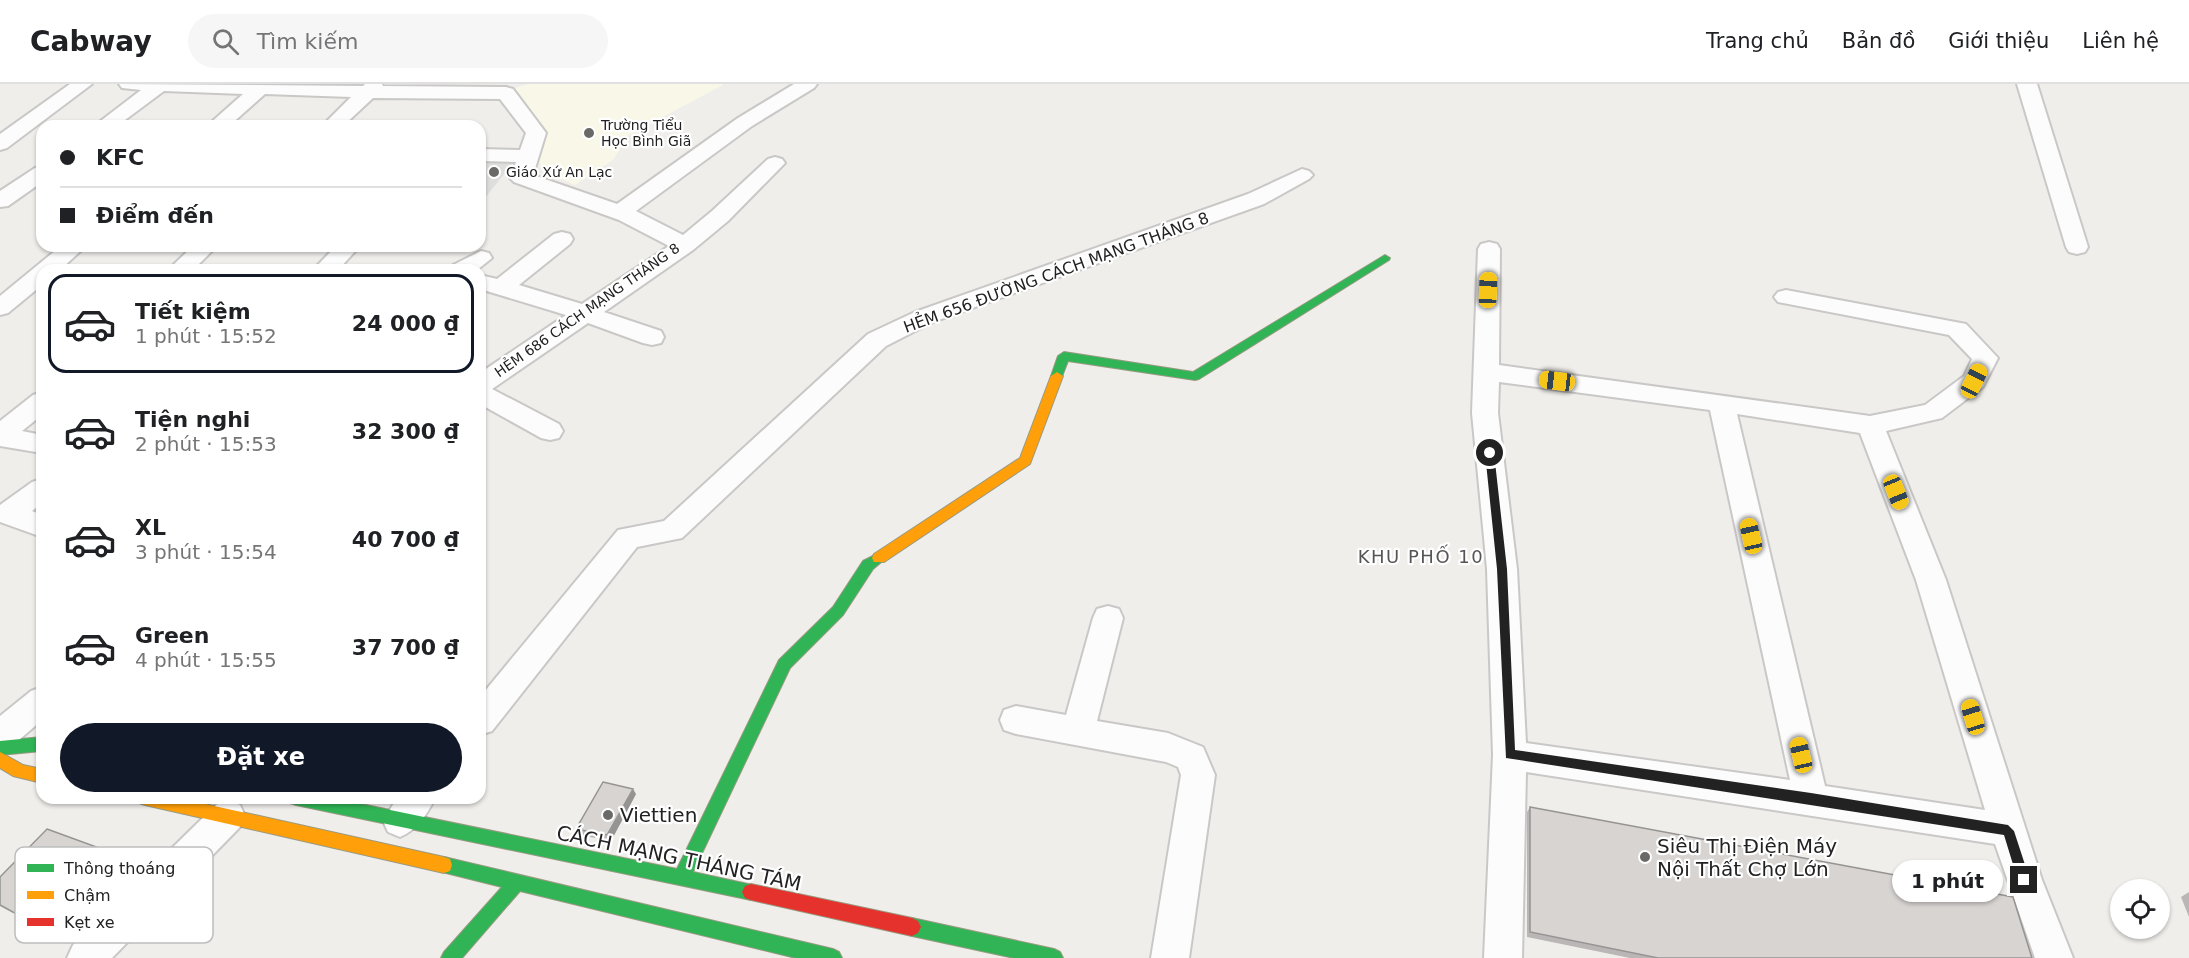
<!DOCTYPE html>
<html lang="vi">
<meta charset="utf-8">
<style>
:root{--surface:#fff;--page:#f6f6f6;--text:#202124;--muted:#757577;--line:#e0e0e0;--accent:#111827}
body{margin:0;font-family:"DejaVu Sans",sans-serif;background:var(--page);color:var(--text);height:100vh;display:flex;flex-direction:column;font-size:22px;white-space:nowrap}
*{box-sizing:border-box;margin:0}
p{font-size:20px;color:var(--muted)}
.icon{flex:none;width:33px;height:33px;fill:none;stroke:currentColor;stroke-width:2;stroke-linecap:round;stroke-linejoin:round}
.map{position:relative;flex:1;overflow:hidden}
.sheet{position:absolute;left:36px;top:180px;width:450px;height:540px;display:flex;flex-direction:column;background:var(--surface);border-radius:18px;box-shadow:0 2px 4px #0004}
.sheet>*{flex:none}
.top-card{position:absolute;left:36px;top:36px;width:450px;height:132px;border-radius:18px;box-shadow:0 2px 4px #0004;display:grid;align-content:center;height:132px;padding:0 24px;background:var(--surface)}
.fabs{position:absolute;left:2110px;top:795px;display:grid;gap:12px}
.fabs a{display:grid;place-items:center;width:60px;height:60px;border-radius:50%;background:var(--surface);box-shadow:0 2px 4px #0004;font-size:30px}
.end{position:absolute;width:27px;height:27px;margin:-14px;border:8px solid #222;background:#fff;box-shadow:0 0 0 3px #fff}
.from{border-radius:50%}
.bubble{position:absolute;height:42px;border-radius:21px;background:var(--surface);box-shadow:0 2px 4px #0004;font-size:20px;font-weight:800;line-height:42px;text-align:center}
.car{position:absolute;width:18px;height:36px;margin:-18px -9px;border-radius:8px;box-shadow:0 0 4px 2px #0007;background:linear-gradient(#f5c518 24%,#345 0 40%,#f5c518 0 76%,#345 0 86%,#f5c518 0)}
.top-card b{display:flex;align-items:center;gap:21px;height:57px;font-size:22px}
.top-card b+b{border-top:2px solid var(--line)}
.top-card i{width:15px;height:15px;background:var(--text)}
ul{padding:10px 0 0;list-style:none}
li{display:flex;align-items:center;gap:18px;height:99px;margin:0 12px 9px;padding:0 12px;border:3px solid transparent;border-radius:18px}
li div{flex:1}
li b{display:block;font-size:22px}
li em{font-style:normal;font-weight:800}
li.selected{border-color:var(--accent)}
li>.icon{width:54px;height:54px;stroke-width:1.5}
.button{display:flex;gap:12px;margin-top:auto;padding:12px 24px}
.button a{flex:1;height:69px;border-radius:36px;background:var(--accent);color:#fff;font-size:24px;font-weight:800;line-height:69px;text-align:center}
header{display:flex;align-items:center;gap:36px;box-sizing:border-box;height:84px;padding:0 30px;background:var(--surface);border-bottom:2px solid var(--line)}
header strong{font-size:28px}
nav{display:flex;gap:33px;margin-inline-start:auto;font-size:21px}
.search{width:420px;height:54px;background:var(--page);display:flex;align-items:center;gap:15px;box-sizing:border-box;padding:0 21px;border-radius:33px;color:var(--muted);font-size:22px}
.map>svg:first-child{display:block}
.education{fill:#f8f7e8}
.religious{fill:#dededc}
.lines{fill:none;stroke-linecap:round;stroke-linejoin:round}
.street-casing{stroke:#c9c8c7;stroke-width:4}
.fast-casing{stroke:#999a82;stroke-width:2}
.slow-casing{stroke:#999a82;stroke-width:2}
.jam-casing{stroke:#999a82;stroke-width:2}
.street{fill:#fdfcfc;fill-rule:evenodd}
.fast{fill:#30b455;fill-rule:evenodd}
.slow{fill:#ff9f0a;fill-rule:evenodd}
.jam{fill:#e5322d;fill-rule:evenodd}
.wall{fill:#b9b6b5}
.shaded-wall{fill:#969493}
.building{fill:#d7d4d2;stroke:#969493;stroke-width:1.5}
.route{fill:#222}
.poi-dot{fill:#6a6968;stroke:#fff;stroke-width:2}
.labels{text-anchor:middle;stroke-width:4.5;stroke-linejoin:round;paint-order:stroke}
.far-poi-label{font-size:14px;fill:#222;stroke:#fff;text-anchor:start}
.far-street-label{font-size:14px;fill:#222;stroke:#fff}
.street-label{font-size:16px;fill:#222;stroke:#fff}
.neighbourhood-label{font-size:18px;letter-spacing:1.5px;fill:#555;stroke:#fff}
.near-poi-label{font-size:20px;fill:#222;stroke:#fff;text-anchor:start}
.near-street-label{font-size:20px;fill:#222;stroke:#fff}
.key{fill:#fff;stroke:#bdbdbd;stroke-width:1.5}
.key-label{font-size:16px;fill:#222}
</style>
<header>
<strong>Cabway</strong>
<div class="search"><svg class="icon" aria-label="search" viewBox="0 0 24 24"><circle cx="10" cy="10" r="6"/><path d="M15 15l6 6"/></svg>Tìm kiếm</div>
<nav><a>Trang chủ</a><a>Bản đồ</a><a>Giới thiệu</a><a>Liên hệ</a></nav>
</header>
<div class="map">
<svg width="2189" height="874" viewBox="0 0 2189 874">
<rect width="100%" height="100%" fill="#f0eeeb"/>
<path class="education" d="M 528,0 L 722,0 L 723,1 L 629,51 L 613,76 L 575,101 L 541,86 L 538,69 L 547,48 L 512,5 Z"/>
<path class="religious" d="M 480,73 L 517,74 L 480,120 Z"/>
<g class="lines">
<g class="street-casing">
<g id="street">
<path d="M 70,0 L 92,0 L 7,64 L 0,66 L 0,50 Z"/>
<path d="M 119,0 L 363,2 L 365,0 L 382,0 L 383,2 L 506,3 L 513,5 L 546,49 L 533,91 L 617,120 L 738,34 L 794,0 L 817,0 L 814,4 L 752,42 L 636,127 L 683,151 L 712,127 L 768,75 L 775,73 L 782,75 L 785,79 L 728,137 L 693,166 L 604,228 L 661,247 L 664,253 L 661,259 L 652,261 L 643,259 L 588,239 L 492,305 L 559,340 L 563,347 L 559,354 L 550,356 L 541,354 L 480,320 L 480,289 L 566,231 L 480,205 L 480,191 L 497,195 L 554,150 L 562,148 L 570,150 L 573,155 L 570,160 L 519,201 L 582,220 L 669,162 L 619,136 L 514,98 L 510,94 L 516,78 L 480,77 L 480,65 L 520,66 L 526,49 L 500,15 L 373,14 L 343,42 L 322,42 L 351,13 L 265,10 L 229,42 L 207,42 L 243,10 L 164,7 L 117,42 L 94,42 L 141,6 L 122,4 Z"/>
<path d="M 2017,0 L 2037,0 L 2088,163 L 2085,168 L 2077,170 L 2069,168 L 2066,163 Z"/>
<path d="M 42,82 L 42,98 L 8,122 L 0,123 L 0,107 L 35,84 Z"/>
<path d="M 1302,85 L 1309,87 L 1313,91 L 1309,95 L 1264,120 L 933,238 L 886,262 L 682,454 L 637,463 L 492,647 L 480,651 L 480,613 L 618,446 L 664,437 L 868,250 L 915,228 L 1248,110 Z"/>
<path d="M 1489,158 L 1497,160 L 1500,165 L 1499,281 L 1870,332 L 1925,321 L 1964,292 L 1972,275 L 1949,251 L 1778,218 L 1774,213 L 1778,208 L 1786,206 L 1966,240 L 1998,274 L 1983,303 L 1942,334 L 1886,347 L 1946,496 L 2042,796 L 2073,874 L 2035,874 L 1995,760 L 1526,688 L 1522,874 L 1484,874 L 1493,671 L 1487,485 L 1472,329 L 1478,165 L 1481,160 ZM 1499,298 L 1710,326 L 1790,696 L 1526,659 L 1517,485 L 1498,329 ZM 1737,330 L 1860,349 L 1916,496 L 1985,726 L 1825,702 Z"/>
<path d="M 61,162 L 86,162 L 60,186 L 42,186 L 42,201 L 8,229 L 0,231 L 0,212 Z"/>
<path d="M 193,162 L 217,162 L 193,186 L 168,186 Z"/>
<path d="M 336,162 L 360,162 L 338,186 L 313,186 Z"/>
<path d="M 481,167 L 489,169 L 492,174 L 477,186 L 449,186 L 453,181 Z"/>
<path d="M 42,308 L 42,331 L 22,347 L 42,351 L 42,369 L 0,362 L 0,337 L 33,311 Z"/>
<path d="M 42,395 L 42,419 L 32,427 L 42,431 L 42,453 L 0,438 L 0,421 L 32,398 Z"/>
<path d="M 1108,522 L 1119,525 L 1123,534 L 1097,637 L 1168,649 L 1203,663 L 1215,691 L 1189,874 L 1151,874 L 1181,691 L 1178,683 L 1166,678 L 1016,650 L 1004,646 L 1000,636 L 1004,626 L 1016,622 L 1066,631 L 1093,534 L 1097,525 Z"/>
<path d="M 42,603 L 42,636 L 12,662 L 0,666 L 0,632 L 31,607 Z"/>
<path d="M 397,714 L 435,714 C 427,731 417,746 400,753 L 388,748 L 383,737 Z"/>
<path d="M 228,716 L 240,721 L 245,732 L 240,743 L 112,874 L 67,874 L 73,861 L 216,721 Z"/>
</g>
</g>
<g class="fast-casing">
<g id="fast">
<path d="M 1385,171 L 1390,174 L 1389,176 L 1199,295 L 1195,296 L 1068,277 L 1061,295 L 1057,296 L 1051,292 L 1058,272 L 1064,268 L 1193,288 Z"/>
<path d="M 879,469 L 884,470 L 886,474 L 873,485 L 843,531 L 790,584 L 693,788 L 757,802 L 760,808 L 757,814 L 751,816 L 296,721 L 290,719 L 288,714 L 332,714 L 677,785 L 779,576 L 833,523 L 863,477 Z"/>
<path d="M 42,653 L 42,667 L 0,671 L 0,657 Z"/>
<path d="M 444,773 L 833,865 L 839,868 L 842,874 L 796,874 L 520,807 L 462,874 L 441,874 L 444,868 L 502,803 L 438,787 L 436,781 L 438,775 Z"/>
<path d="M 912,834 L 1054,865 L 1060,868 L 1063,874 L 1014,874 L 912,852 L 906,849 L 903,843 L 906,837 Z"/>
</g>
</g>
<g class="slow-casing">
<g id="slow">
<path d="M 1057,288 L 1063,292 L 1030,380 L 884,478 L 874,478 L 872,474 L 874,470 L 1020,374 L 1051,292 Z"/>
<path d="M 0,668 L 23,681 L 42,685 L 42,699 L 13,692 L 0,684 Z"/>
<path d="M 137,714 L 178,714 L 444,773 L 450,775 L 452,781 L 450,787 L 444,789 L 145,721 L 139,719 Z"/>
</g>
</g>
<g class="jam-casing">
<path id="jam" d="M 751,800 L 912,834 L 918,837 L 921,843 L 918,849 L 912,852 L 751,816 L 745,814 L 742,808 L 745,802 Z"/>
</g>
<use href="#street" class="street"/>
<use href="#fast" class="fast"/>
<use href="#slow" class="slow"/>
<use href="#jam" class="jam"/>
</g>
<g class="wall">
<path d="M 636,710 L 611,757 L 580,751 L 576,745 Z"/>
<path d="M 1530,723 L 2032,874 L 1630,874 L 1527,853 L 1527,728 Z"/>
<path d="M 102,765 L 109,770 L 41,844 L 0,822 L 0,793 Z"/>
<path d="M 2189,808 L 2189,833 L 2181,813 Z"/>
</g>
<g class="shaded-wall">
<path d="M 633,705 L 636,710 L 611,757 L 607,751 Z"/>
<path d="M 102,765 L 109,770 L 41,844 L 33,839 Z"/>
</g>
<g class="building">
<path d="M 603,698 L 633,705 L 607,751 L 576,745 Z"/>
<path d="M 1530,723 L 2013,813 L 2032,874 L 1658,874 L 1530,848 Z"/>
<path d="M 47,745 L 102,765 L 33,839 L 0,821 L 0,793 Z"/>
</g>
<path class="route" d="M 1490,366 L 1494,369 L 1507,485 L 1515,666 L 1811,709 L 2008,741 L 2014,747 L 2030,796 L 2028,800 L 2019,800 L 2004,751 L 1506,674 L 1497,485 L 1485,369 Z"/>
<g class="poi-dot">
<circle cx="589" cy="49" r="6"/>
<circle cx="494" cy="88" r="6"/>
<circle cx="608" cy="731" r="6"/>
<circle cx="1645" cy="773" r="6"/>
</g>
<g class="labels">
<g class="far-poi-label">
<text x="601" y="46">Trường Tiểu<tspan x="601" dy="16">Học Bình Giã</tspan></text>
<text x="506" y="93">Giáo Xứ An Lạc</text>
</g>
<g class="far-street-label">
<text transform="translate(587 226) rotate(-35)" y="5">HẺM 686 CÁCH MẠNG THÁNG 8</text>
</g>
<g class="street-label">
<text transform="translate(1056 188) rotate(-20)" y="6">HẺM 656 ĐƯỜNG CÁCH MẠNG THÁNG 8</text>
</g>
<g class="neighbourhood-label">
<text x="1421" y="479">KHU PHỐ 10</text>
</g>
<g class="near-poi-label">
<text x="620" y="738">Viettien</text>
<text x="1657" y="769">Siêu Thị Điện Máy<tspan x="1657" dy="23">Nội Thất Chợ Lớn</tspan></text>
</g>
<g class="near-street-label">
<text transform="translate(679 774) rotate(12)" y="7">CÁCH MẠNG THÁNG TÁM</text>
</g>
</g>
<rect x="15" y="763" width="198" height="96" rx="9" class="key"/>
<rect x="27" y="780" width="27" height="8" fill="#30b455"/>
<rect x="27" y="807" width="27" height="8" fill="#ff9f0a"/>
<rect x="27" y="834" width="27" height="8" fill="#e5322d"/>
<g class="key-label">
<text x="64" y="790">Thông thoáng</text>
<text x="64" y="817">Chậm</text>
<text x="64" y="844">Kẹt xe</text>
</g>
</svg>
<div class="fabs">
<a><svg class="icon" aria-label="locate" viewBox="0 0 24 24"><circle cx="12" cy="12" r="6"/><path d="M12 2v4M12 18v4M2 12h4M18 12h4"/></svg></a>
</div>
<i class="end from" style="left:1490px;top:369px"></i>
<i class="end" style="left:2024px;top:796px"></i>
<div class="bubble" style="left:1892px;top:776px;width:111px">1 phút</div>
<i class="car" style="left:1488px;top:206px;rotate:2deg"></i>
<i class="car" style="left:1557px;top:297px;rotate:277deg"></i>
<i class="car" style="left:1974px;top:297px;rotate:26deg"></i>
<i class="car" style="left:1896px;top:408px;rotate:158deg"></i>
<i class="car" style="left:1751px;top:452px;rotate:347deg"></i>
<i class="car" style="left:1973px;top:633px;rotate:343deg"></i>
<i class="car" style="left:1801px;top:671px;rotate:347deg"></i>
<div class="top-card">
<b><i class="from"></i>KFC</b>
<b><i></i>Điểm đến</b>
</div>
<section class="sheet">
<ul>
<li class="selected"><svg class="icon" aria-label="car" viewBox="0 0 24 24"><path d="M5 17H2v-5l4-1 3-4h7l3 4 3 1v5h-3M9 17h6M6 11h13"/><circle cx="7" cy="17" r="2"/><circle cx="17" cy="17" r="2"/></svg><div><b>Tiết kiệm</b><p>1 phút · 15:52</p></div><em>24 000 ₫</em></li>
<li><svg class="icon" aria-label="car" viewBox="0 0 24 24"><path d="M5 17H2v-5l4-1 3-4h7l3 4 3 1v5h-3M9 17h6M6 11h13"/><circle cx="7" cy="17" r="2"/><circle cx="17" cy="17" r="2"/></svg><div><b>Tiện nghi</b><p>2 phút · 15:53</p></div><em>32 300 ₫</em></li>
<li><svg class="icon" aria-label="car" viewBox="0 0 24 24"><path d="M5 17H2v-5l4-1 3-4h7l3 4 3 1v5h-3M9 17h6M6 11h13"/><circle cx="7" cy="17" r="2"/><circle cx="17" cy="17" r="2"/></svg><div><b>XL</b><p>3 phút · 15:54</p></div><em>40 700 ₫</em></li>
<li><svg class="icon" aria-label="car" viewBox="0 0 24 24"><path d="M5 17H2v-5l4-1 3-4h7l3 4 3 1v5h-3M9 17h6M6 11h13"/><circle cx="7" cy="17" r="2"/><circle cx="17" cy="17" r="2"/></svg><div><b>Green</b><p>4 phút · 15:55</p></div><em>37 700 ₫</em></li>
</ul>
<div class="button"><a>Đặt xe</a></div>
</section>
</div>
